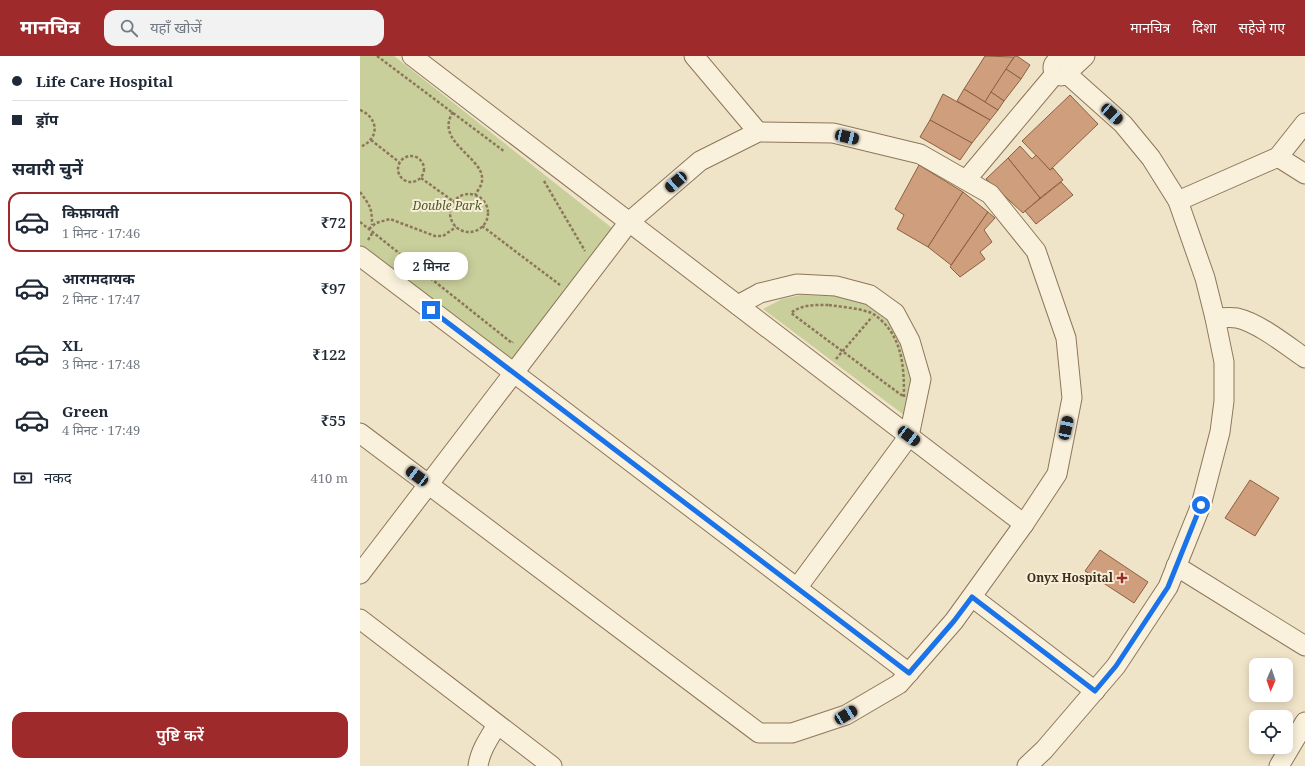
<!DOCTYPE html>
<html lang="hi">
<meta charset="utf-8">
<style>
:root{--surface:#fff;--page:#f2f2f3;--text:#1f2937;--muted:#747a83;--line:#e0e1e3;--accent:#9e2a2b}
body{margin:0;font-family:"Noto Serif","Noto Sans Devanagari",serif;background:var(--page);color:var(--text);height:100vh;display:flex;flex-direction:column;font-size:15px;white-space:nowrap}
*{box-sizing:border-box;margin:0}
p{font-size:13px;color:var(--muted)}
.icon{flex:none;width:22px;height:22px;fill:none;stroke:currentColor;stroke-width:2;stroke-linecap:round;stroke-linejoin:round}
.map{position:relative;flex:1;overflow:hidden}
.details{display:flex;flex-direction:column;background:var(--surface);width:360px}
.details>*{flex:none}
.top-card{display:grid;align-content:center;height:88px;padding:0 12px;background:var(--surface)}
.needle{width:26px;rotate:182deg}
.buttons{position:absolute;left:889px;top:602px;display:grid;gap:8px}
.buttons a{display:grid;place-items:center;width:44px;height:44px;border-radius:8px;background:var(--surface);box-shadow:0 2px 10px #0003;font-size:20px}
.end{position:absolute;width:18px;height:18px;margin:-9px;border:5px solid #1a73e8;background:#fff;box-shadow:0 0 0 2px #fff}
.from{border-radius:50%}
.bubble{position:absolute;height:28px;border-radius:12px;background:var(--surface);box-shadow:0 2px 10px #0003;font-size:13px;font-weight:600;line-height:28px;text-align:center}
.car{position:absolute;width:12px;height:24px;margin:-12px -6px;border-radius:5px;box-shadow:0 0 3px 1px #0007;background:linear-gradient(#222 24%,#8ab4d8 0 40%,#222 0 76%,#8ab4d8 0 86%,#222 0)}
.top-card b{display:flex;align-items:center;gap:14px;height:38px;font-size:15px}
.top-card b+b{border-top:1px solid var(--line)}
.top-card i{width:10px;height:10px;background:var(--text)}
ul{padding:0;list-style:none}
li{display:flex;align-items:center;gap:12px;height:60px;margin:0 8px 6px;padding:0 4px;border:2px solid transparent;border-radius:12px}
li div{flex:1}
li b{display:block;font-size:15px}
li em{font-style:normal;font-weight:600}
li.active{border-color:var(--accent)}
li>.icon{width:36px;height:36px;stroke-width:1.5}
h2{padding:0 12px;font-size:18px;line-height:48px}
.pay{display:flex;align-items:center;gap:10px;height:44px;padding:0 12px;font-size:15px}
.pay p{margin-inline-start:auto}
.cta{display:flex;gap:8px;margin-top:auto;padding:8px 12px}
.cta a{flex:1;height:46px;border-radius:12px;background:var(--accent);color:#fff;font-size:16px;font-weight:600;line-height:46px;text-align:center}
header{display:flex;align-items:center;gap:24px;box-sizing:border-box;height:56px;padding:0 20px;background:var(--accent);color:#fff}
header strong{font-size:19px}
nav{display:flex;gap:22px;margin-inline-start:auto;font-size:14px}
.search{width:280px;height:36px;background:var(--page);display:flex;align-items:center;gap:10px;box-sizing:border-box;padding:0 14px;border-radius:12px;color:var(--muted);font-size:15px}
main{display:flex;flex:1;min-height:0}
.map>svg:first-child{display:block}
.green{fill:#c9cf9b}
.building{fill:#cf9f7d;stroke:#8d5f41}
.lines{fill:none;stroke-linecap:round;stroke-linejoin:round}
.minor-casing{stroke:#8d765c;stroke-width:21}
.path{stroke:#8d765c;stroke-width:2.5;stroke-dasharray:3 2;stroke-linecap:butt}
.minor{stroke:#faf1dc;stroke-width:19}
.route{stroke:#1a73e8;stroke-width:5}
.poi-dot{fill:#9e2a2b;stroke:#f7eed8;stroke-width:1.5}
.labels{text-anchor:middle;stroke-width:4;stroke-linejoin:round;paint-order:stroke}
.park-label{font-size:12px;font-style:italic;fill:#4d5a26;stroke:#f7eed8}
.poi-label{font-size:12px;font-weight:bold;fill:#3d2e20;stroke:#f7eed8;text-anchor:end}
</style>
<header>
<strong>मानचित्र</strong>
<div class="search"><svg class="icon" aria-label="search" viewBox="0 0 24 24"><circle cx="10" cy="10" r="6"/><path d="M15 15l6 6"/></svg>यहाँ खोजें</div>
<nav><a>मानचित्र</a><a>दिशा</a><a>सहेजे गए</a></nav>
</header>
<main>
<section class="details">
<div class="top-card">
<b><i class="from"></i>Life Care Hospital</b>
<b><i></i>ड्रॉप</b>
</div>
<h2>सवारी चुनें</h2>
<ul>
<li class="active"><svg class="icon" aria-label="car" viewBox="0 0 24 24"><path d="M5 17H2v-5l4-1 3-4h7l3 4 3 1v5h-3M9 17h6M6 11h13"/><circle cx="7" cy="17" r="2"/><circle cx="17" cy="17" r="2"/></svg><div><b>किफ़ायती</b><p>1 मिनट · 17:46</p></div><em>₹72</em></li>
<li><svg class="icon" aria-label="car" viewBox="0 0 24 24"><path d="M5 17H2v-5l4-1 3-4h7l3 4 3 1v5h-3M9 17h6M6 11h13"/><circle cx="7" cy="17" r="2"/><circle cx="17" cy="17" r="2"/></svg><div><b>आरामदायक</b><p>2 मिनट · 17:47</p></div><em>₹97</em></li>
<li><svg class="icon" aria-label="car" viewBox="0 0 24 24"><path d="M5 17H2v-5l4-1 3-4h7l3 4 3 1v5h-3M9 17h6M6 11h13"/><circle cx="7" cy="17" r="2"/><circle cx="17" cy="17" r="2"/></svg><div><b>XL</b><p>3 मिनट · 17:48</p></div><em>₹122</em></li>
<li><svg class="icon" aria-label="car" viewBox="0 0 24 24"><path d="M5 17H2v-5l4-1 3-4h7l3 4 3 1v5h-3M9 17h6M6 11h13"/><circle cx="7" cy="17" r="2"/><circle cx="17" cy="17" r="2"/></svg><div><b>Green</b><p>4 मिनट · 17:49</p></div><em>₹55</em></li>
</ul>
<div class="pay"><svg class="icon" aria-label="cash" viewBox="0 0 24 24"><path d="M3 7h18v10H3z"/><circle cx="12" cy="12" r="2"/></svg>नकद<p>410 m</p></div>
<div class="cta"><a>पुष्टि करें</a></div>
</section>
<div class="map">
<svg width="945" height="710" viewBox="0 0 945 710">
<rect width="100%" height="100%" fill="#f0e4c8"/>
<g class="green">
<path d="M 0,0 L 34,0 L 252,172 L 152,304 L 0,190 Z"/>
<path d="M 441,239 L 476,240 L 499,245 L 523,257 L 532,266 L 540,280 L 552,322 L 544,359 L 403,253 L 422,243 Z"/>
</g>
<g class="building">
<path d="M 625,0 L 654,1 L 625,46 L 604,33 Z"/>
<path d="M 655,0 L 657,0 L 670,9 L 661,23 L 646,13 Z"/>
<path d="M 646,13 L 661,23 L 644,45 L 631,36 Z"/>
<path d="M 604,33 L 638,54 L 630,64 L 597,45 Z"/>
<path d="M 631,36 L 644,45 L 638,54 L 625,46 Z"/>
<path d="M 583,38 L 630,64 L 612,87 L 570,64 Z"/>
<path d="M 710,39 L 738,68 L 690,114 L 662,85 Z"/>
<path d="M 570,64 L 612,87 L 600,104 L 560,81 Z"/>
<path d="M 660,90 L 672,103 L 676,99 L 690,114 L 693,112 L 703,124 L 680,142 L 648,102 Z"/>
<path d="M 648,102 L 680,142 L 663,157 L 626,123 Z"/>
<path d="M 559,109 L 603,136 L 568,191 L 537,173 L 544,159 L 535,153 Z"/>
<path d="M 701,126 L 713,139 L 676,168 L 665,155 Z"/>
<path d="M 603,136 L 628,156 L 591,209 L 568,191 Z"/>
<path d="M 628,156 L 635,162 L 624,174 L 632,186 L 620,196 L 625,203 L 600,221 L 590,211 Z"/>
<path d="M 890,424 L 919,442 L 895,480 L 865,462 Z"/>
<path d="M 740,494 L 788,526 L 774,547 L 725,515 Z"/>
</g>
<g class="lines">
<g class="minor-casing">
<g id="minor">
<path d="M 52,0 L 664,468"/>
<path d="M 334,0 L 398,76"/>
<circle cx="701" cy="12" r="8"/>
<path d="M 710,14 L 725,0"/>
<path d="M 918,101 L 945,118"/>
<path d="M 606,124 L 695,18"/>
<path d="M 818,145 L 918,101 L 945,67"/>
<path d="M 0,200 L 549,617"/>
<path d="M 378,249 L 400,237 L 437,228 L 476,230 L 510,239 L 535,257 L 550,285 L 561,323 L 549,380 L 437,532"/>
<path d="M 855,262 C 862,262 870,261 877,262 C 899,267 926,289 945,302"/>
<path d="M 0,377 L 399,677 L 432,677 L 486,659 L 539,628 L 594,565 L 664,468 L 697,418 L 712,342 L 706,282 L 676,195 L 630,138 L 560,98 L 473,77 L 398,76 L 340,105 L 269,166 L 0,518"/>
<path d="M 816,510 L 945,590"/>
<path d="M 612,541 L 735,635"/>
<path d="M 0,563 L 192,710"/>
<path d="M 118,710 C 120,695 129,682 137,669"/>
<path d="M 667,710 L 684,694 L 756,610 L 808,531 L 841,449 L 860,376 L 864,345 L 864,306 L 855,262 L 845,222 L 818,145 L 791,102 L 763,68 L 707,18"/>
<path d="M 919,710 L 945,666"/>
</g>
</g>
<g class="path">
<path d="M 17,0 L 145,96"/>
<path d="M 0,54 C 19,62 20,83 0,91"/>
<path d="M 93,56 C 74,85 122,101 122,122 C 123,128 118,134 115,139"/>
<path d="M 11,84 L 39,106"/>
<circle cx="51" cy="113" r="13"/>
<path d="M 61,122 L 93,145"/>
<path d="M 184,125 L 225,195"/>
<path d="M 0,136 C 10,150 12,151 12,169"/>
<circle cx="109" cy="157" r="19"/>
<path d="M 0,166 L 152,287 L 153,286"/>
<path d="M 122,170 L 200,229"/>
<path d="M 9,173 L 16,167 L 30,163 L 75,180 L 83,180 L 96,171"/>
<path d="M 8,184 L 13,176"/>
<path d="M 469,249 C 482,251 497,252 509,256 C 514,258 518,261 522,265 C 543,285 544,313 544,341 L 431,257 C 442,248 456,249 469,249 Z"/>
<path d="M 476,303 L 512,261"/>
</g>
<use href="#minor" class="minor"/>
</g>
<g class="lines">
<path class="route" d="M 71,254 L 549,617 L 594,565 L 612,541 L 735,635 L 756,610 L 808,531 L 841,449"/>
</g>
<path class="poi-dot" d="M760 516h4v4h4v4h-4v4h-4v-4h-4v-4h4z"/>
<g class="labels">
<g class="park-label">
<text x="87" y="154">Double Park</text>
</g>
<g class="poi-label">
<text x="753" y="526">Onyx Hospital</text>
</g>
</g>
</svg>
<div class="buttons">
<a><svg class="needle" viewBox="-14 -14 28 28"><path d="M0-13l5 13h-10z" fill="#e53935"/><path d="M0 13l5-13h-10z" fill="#747a83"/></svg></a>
<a><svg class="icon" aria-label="locate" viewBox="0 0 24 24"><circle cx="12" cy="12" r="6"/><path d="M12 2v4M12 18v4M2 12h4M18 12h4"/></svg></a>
</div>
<i class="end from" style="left:841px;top:449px"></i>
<i class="end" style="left:71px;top:254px"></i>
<div class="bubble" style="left:34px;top:196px;width:74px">2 मिनट</div>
<i class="car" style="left:752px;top:58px;rotate:132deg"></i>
<i class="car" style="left:487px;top:81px;rotate:103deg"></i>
<i class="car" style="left:316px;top:126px;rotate:229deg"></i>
<i class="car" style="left:706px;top:372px;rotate:12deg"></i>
<i class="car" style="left:549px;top:380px;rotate:127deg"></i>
<i class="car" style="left:57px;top:420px;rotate:307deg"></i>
<i class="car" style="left:486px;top:659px;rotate:59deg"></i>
</div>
</main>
